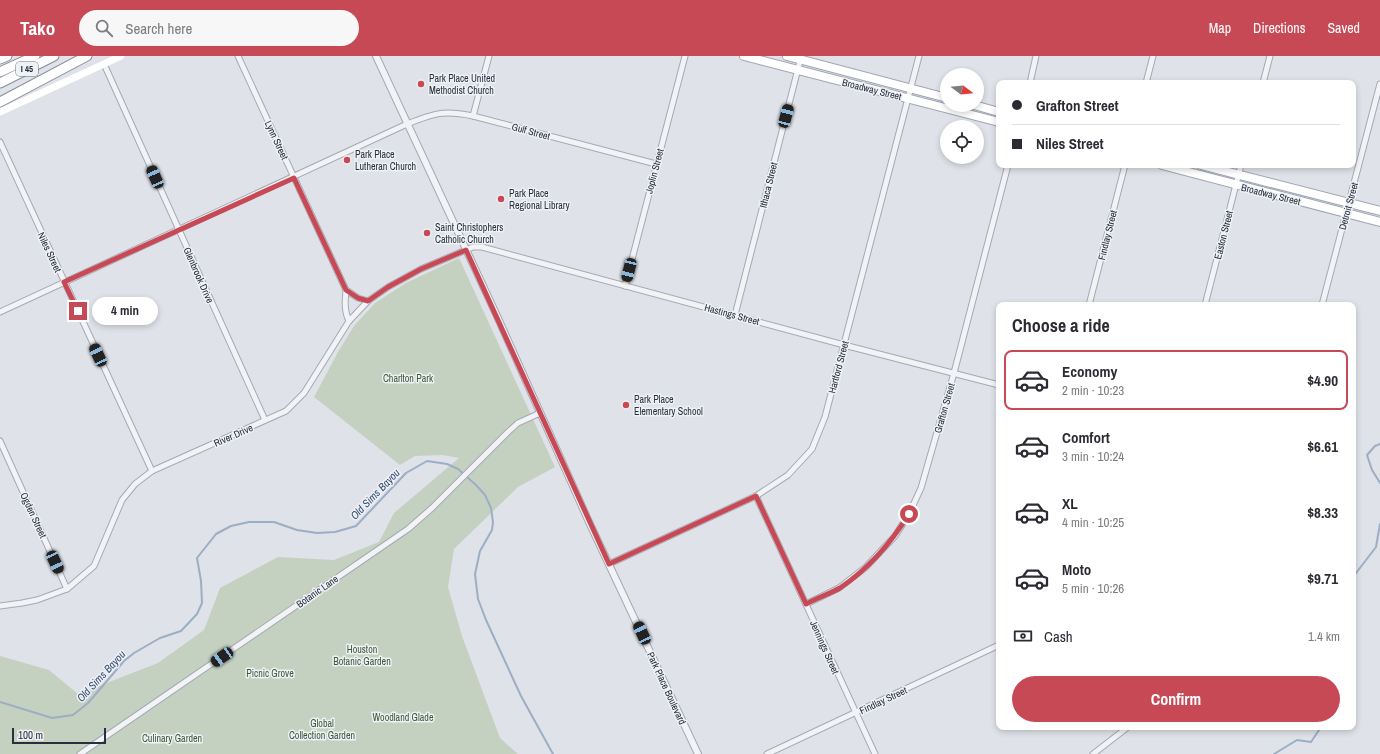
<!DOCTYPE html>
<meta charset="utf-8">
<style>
:root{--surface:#fff;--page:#f7f7f7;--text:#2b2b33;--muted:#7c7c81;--line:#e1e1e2;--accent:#c84956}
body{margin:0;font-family:"Archivo Narrow",sans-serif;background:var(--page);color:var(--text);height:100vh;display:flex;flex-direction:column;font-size:15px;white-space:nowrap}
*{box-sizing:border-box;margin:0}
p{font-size:13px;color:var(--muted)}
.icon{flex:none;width:22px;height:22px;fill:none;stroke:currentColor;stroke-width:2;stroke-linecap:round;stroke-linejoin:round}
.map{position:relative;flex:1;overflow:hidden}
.sheet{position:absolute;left:996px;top:246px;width:360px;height:428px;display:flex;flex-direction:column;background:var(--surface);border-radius:8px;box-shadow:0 2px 6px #0003}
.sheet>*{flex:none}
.guide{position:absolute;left:996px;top:24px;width:360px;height:88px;border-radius:8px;box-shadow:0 2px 6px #0003;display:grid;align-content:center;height:88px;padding:0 16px;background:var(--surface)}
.needle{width:26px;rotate:106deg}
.tools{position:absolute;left:940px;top:12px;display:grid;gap:8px}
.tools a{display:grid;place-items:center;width:44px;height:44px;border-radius:50%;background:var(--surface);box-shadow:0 2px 6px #0003;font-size:20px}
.scale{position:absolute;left:12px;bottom:10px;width:94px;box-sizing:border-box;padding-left:4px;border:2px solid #292f3e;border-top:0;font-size:11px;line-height:14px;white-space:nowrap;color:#292f3e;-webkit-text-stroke:3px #eef1f5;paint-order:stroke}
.end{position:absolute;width:18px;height:18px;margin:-9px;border:5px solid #c84956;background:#fff;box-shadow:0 0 0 2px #fff}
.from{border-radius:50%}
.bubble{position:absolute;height:28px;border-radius:14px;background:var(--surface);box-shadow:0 2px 6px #0003;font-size:13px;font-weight:700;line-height:28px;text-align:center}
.car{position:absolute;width:12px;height:24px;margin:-12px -6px;border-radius:5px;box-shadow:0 0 3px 1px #0007;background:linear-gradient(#222 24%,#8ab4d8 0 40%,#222 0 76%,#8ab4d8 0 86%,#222 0)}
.guide b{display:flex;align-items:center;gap:14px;height:38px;font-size:15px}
.guide b+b{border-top:1px solid var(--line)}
.guide i{width:10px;height:10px;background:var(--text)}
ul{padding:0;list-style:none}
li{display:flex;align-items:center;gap:12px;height:60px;margin:0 8px 6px;padding:0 8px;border:2px solid transparent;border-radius:8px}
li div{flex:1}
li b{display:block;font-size:15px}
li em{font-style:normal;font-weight:700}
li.active{border-color:var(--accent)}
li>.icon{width:36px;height:36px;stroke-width:1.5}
h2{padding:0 16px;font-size:18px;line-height:48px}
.pay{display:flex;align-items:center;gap:10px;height:44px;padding:0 16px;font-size:15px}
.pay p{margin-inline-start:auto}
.primary-button{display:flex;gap:8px;margin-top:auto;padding:8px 16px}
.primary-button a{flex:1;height:46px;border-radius:24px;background:var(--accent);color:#fff;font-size:16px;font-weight:700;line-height:46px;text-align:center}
header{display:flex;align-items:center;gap:24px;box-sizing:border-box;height:56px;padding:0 20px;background:var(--accent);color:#fff}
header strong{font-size:19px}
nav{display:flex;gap:22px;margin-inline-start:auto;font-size:14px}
.search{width:280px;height:36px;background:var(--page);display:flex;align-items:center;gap:10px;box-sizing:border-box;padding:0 14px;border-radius:22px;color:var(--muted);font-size:15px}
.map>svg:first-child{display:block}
.green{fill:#c4d1c1}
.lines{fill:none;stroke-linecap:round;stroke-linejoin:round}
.stream{stroke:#9caec6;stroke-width:2}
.minor-casing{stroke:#a5a9b2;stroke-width:7}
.tertiary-casing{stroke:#a5a9b2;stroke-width:8}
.primary-casing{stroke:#9fa6b3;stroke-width:10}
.motorway-casing{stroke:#878f9e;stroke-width:11}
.minor{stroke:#f2f3f6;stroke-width:5}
.tertiary{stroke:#f2f3f6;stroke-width:6}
.secondary{stroke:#fff;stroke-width:7}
.primary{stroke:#fff;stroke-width:8}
.motorway{stroke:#fff;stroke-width:9}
.route{stroke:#c84956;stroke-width:5}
.poi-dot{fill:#c84956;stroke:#eef1f5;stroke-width:1.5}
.labels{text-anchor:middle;stroke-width:3;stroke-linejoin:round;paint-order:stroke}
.shield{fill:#eef1f5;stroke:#646975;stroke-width:1}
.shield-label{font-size:9px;font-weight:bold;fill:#292f3e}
.poi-label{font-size:10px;fill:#292f3e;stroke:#eef1f5;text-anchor:start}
.street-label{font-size:10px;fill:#292f3e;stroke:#eef1f5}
.park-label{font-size:10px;fill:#3b5937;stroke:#eef1f5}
.water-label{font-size:11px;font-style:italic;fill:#354c70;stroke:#eef1f5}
</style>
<header>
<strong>Tako</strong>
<div class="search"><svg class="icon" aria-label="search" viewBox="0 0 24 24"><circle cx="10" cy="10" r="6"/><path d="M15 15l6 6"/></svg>Search here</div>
<nav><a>Map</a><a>Directions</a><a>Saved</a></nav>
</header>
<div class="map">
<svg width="1380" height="698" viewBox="0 0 1380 698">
<rect width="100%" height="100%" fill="#dfe2e8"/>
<path class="green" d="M 459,202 L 555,411 L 518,431 L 454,493 L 448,531 L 462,580 L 500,682 L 518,698 L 0,698 L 0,600 L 49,614 L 78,638 L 158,607 L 204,574 L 220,532 L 278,501 L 334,504 L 379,486 L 394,457 L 459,402 L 442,399 L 415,400 L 400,409 L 314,341 L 338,296 L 354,270 L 375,247 L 406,227 Z"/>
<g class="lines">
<g class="stream">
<path d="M 1380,388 L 1375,390 L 1367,399 L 1372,414 L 1380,427"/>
<path d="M 1353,521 L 1376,491 L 1380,468"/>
<path d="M 0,646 L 52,662 L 73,659 L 88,647 L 124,605 L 134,597 L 160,582 L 181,575 L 197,558 L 202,547 L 201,525 L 197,502 L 216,478 L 231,470 L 249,466 L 274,466 L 297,474 L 317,477 L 335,476 L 356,470 L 406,417 L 427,405 L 447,408 L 458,413 L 476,429 L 485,439 L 491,452 L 493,466 L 492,474 L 480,495 L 475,518 L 478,543 L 486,564 L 521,640 L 553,698"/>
<path d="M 1274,698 L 1297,684 L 1311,686 L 1321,671"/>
</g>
<g class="minor-casing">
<g id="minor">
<path d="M 238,0 L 346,234 L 358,242 L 368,245"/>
<path d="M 104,8 L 265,364"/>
<path d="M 1030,27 L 1036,0"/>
<path d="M 1146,27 L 1153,0"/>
<path d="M 1263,27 L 1270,0"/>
<path d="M 473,60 L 489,0"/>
<path d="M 0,86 L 152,415"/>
<path d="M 625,230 L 685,0"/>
<path d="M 346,234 C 345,245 344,255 349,265"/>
<path d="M 1089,249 L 1125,109"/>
<path d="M 1205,249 L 1241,109"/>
<path d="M 1322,249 L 1380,28"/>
<path d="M 0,256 L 407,68 C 435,57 443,54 473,60 L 656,108"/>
<path d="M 735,259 L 801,1"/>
<path d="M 0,385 L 67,533"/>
<path d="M 756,440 L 875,698"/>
<path d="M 609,508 L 756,440 L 788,419 L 812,393 L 825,361 L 919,0"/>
<path d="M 806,548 L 839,532 L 866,511 L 895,480 L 909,458 L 921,432 L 954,317 L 1008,109"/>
<path d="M 0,550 L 22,547 L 37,544 L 67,533 L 94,510 L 122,444 L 135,428 L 152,415 L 286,355 L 304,337 L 349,265 L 368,245 L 388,231 L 421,213 L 473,191 L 482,191 L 844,289 L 999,329"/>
<path d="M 80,698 L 408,473 L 432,452 L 508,376 L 518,367 L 540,357"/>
<path d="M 767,698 L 999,589"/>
<path d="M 1093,698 L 1128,671"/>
</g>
</g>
<g class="tertiary-casing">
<path id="tertiary" d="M 376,0 L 497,260 L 589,466 L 698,698"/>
</g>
<g class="primary-casing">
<g id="primary">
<path d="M 744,0 L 999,66"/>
<path d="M 787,0 L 947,42"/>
<path d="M 974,49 L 999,56"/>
<path d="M 1162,109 L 1380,166"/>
<path d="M 1201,109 L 1380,155"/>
</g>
</g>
<g class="motorway-casing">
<g id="motorway">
<path d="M 0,3 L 7,0"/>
<path d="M 0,16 L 35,0"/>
<path d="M 0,27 L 54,0"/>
<path d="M 0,46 L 87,0"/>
</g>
</g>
<use href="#minor" class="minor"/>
<use href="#tertiary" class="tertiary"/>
<path class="secondary" d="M 0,56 L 121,0"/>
<use href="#primary" class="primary"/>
<use href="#motorway" class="motorway"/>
</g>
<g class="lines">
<path class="route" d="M 78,255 L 64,226 L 294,122 L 346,234 L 358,242 L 368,245 L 388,231 L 421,213 L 466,194 L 609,508 L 756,440 L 806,548 C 817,542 829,538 840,532 C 868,513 891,487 909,458"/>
</g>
<g class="poi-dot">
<circle cx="421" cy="28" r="4"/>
<circle cx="347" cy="104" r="4"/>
<circle cx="501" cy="143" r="4"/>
<circle cx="427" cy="177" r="4"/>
<circle cx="626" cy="349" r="4"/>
</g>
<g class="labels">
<rect class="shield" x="16" y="6" width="22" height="14" rx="3"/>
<g class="shield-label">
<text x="27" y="16">I 45</text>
</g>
<g class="poi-label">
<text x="429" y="26">Park Place United<tspan x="429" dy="12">Methodist Church</tspan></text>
<text x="355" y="102">Park Place<tspan x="355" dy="12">Lutheran Church</tspan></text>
<text x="509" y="141">Park Place<tspan x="509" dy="12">Regional Library</tspan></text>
<text x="435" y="175">Saint Christophers<tspan x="435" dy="12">Catholic Church</tspan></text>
<text x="634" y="347">Park Place<tspan x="634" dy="12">Elementary School</tspan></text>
</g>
<g class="street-label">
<text transform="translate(872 33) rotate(14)" y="4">Broadway Street</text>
<text transform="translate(531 75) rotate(15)" y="4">Gulf Street</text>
<text transform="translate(277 84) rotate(65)" y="4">Lynn Street</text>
<text transform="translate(654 115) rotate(-75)" y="4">Joplin Street</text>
<text transform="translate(768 129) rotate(-76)" y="4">Ithaca Street</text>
<text transform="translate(1271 138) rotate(14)" y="4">Broadway Street</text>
<text transform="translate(1348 150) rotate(-75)" y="4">Detroit Street</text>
<text transform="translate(1107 179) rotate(-76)" y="4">Findlay Street</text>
<text transform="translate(1223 179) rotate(-76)" y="4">Easton Street</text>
<text transform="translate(50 196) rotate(65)" y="4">Niles Street</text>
<text transform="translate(199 219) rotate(66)" y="4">Glenbrook Drive</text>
<text transform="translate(732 258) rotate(15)" y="4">Hastings Street</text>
<text transform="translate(838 311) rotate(-75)" y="4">Hartford Street</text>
<text transform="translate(944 352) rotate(-74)" y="4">Grafton Street</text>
<text transform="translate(233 379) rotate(-24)" y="4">River Drive</text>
<text transform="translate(34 459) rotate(65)" y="4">Ogden Street</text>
<text transform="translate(317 535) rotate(-35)" y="4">Botanic Lane</text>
<text transform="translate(825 591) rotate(66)" y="4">Jennings Street</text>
<text transform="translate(667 632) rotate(65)" y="4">Park Place Boulevard</text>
<text transform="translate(883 644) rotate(-25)" y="4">Findlay Street</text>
</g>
<g class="park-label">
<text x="408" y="326">Charlton Park</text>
<text x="362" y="597">Houston<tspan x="362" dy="12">Botanic Garden</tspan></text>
<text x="270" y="621">Picnic Grove</text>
<text x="403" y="665">Woodland Glade</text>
<text x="322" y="671">Global<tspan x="322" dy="12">Collection Garden</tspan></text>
<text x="172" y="686">Culinary Garden</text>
</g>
<g class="water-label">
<text transform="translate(375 438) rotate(-46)" y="4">Old Sims Bayou</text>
<text transform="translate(101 620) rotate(-47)" y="4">Old Sims Bayou</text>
</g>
</g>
</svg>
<div class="tools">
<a><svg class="needle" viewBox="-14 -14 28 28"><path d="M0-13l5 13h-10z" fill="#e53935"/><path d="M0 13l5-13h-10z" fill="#7c7c81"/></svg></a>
<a><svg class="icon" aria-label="locate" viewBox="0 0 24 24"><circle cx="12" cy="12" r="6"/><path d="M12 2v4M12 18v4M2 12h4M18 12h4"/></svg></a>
</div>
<div class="scale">100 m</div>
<i class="end from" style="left:909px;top:458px"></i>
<i class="end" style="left:78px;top:255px"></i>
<div class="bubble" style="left:92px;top:241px;width:66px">4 min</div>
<i class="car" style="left:786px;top:60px;rotate:15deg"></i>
<i class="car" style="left:155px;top:121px;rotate:336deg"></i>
<i class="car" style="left:629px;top:214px;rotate:194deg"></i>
<i class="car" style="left:98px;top:299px;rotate:335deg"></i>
<i class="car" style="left:55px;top:506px;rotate:155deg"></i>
<i class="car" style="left:642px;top:577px;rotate:335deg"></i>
<i class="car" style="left:222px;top:601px;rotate:235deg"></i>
<div class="guide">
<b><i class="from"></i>Grafton Street</b>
<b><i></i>Niles Street</b>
</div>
<section class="sheet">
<h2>Choose a ride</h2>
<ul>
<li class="active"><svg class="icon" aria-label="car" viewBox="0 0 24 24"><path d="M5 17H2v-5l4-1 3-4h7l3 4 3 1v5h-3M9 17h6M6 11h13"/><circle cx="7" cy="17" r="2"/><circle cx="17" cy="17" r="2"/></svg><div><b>Economy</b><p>2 min · 10:23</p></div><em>$4.90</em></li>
<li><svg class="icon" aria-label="car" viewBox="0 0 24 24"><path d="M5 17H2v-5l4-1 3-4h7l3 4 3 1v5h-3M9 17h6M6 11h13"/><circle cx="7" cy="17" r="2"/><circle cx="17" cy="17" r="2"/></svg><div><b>Comfort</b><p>3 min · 10:24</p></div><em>$6.61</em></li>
<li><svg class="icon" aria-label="car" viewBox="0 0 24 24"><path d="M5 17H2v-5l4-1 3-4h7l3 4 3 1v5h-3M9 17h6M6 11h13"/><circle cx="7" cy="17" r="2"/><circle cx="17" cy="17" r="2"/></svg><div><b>XL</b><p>4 min · 10:25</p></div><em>$8.33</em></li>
<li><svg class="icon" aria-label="car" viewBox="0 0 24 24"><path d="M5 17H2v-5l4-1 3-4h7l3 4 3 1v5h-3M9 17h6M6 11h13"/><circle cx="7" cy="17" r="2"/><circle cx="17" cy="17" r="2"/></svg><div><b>Moto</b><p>5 min · 10:26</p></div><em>$9.71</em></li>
</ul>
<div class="pay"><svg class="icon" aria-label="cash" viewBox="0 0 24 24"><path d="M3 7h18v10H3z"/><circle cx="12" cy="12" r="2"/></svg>Cash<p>1.4 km</p></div>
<div class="primary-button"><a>Confirm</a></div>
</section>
</div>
